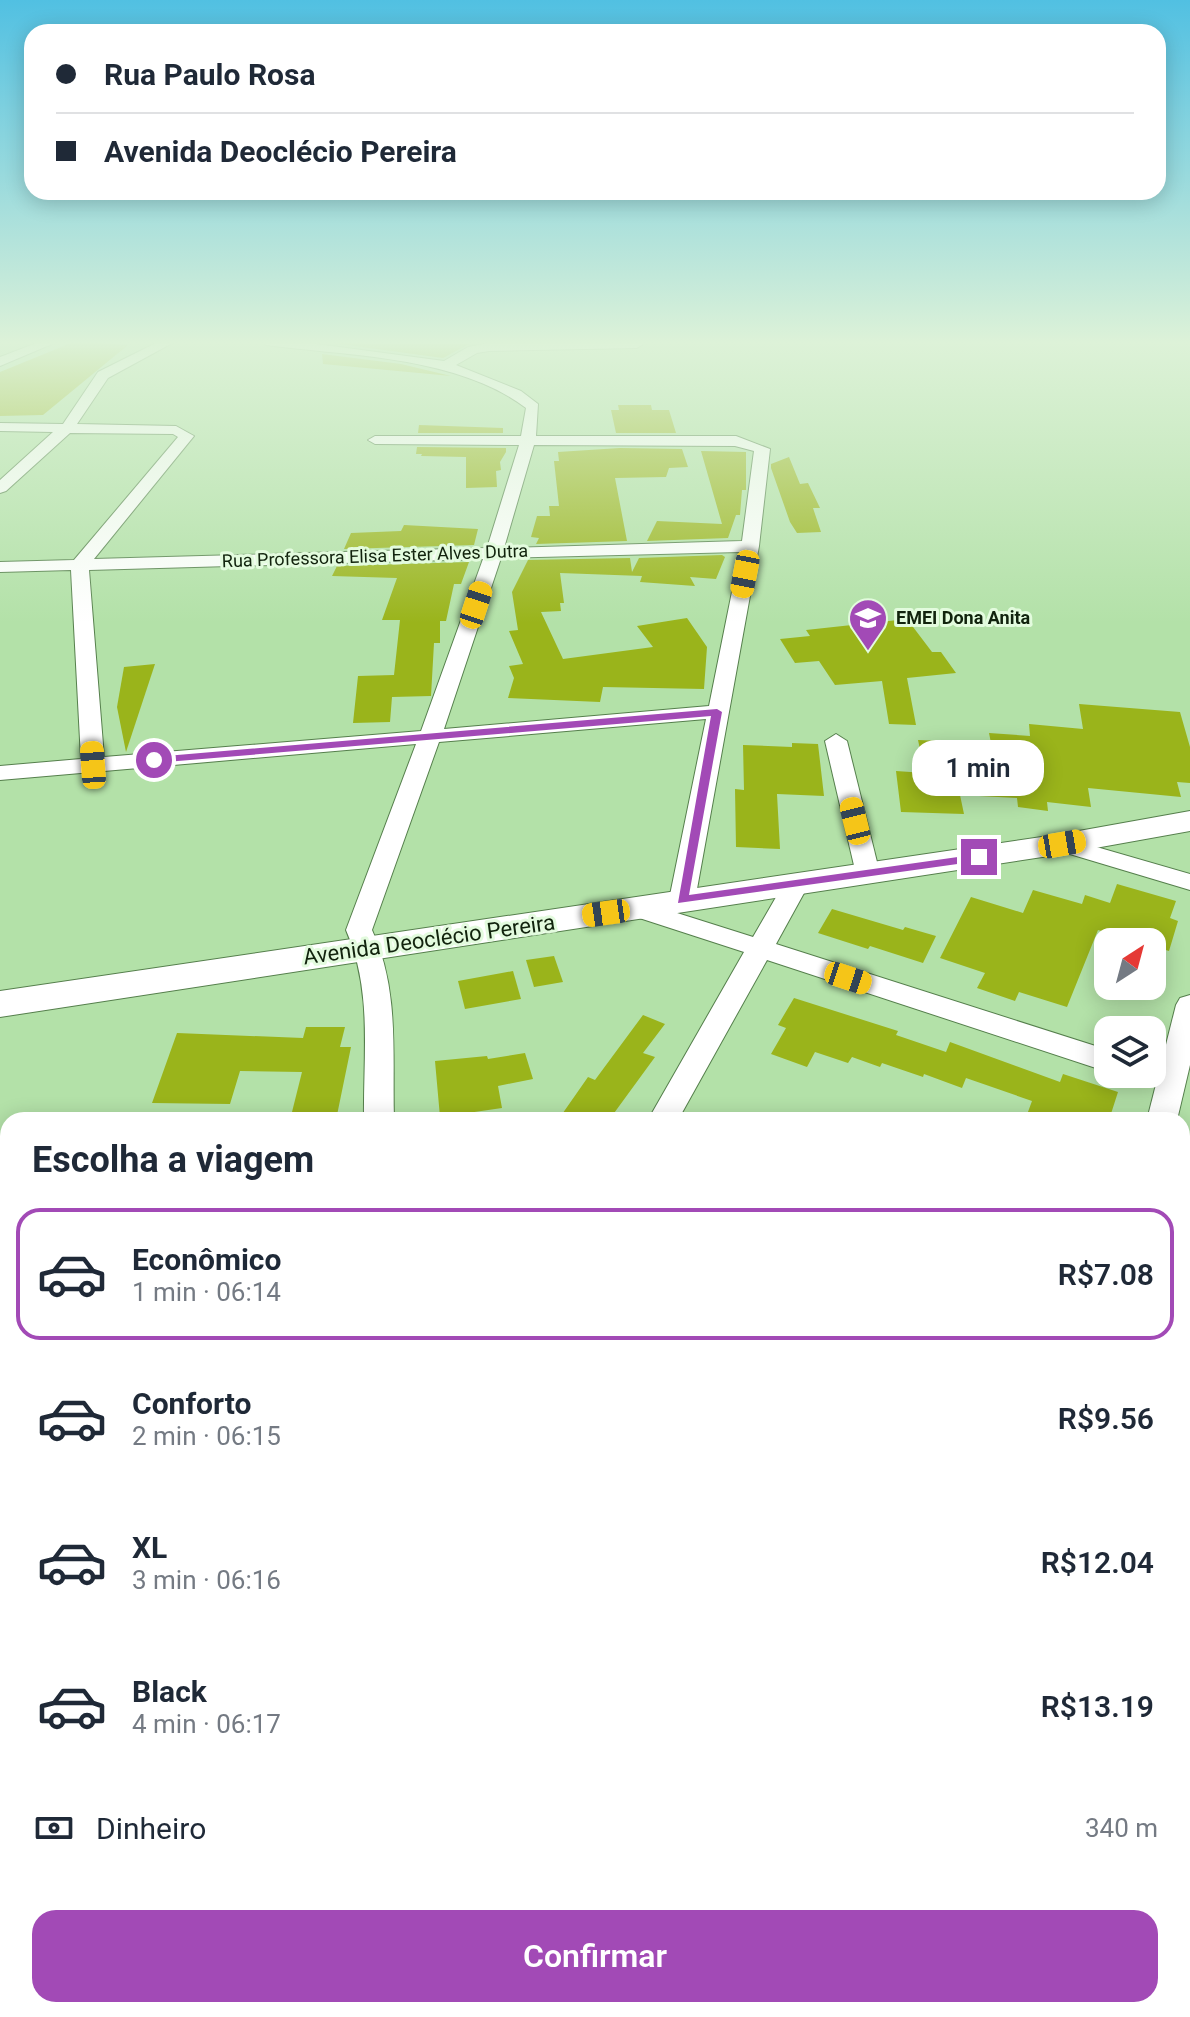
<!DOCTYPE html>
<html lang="pt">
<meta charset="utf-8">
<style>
:root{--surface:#fff;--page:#f2f2f3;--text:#1f2937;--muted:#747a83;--line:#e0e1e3;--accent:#a24ab6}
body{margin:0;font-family:Roboto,sans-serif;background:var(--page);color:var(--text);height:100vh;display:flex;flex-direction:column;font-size:30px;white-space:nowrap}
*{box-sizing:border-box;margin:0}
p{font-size:26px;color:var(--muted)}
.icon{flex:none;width:44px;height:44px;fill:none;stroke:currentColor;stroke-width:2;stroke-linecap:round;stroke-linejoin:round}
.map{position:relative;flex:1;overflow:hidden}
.details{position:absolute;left:0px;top:1112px;width:1190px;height:906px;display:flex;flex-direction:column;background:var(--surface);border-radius:24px 24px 0 0;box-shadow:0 4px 20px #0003}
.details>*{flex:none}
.banner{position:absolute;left:24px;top:24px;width:1142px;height:176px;border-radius:24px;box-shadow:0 4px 20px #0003;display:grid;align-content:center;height:176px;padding:0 32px;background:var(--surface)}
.needle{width:52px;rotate:36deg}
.fabs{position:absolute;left:1094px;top:928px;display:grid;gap:16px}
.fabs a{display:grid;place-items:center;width:72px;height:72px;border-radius:16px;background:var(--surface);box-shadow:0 4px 20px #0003;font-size:40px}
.end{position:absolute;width:36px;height:36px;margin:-18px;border:10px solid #a24ab6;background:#fff;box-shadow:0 0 0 4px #fff}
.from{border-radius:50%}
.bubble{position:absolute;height:56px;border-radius:24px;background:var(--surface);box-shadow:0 4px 20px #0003;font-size:26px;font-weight:600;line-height:56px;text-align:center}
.car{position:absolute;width:24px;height:48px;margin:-24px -12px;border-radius:10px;box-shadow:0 0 6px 2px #0007;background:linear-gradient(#f5c518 24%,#345 0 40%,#f5c518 0 76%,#345 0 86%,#f5c518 0)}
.banner b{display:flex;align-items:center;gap:28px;height:76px;font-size:30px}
.banner b+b{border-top:2px solid var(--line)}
.banner i{width:20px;height:20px;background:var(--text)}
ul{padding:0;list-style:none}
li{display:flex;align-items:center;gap:24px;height:132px;margin:0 16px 12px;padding:0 16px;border:4px solid transparent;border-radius:24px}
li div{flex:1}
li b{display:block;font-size:30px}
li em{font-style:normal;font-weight:600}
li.selected{border-color:var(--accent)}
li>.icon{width:72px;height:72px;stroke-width:1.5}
h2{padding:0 32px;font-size:36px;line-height:96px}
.pay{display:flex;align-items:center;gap:20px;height:88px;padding:0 32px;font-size:30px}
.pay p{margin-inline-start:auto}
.cta{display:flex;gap:16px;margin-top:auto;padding:16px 32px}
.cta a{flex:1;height:92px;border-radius:24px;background:var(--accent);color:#fff;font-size:32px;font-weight:600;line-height:92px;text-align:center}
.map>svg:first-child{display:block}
.green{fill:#8ed87d}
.building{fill:#9ab41b}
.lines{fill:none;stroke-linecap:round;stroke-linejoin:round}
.street-casing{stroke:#557f4c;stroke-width:2}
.secondary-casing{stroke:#557f4c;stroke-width:2}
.street{fill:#fff;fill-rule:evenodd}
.secondary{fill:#fff;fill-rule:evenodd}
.route{fill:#a24ab6}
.labels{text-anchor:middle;stroke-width:6;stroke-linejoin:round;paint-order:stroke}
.far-street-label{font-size:18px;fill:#11230d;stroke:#e3fbde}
.far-poi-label{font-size:18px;font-weight:bold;fill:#11230d;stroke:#e3fbde;text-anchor:start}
.street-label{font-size:22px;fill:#11230d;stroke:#e3fbde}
</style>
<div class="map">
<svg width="1190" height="2017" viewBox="0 0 1190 2017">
<rect width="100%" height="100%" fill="#b3e1a8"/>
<g class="green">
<path d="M 172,2010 L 279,2010 L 324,2017 L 168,2017 Z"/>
<path d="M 338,2010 L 706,2010 L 712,2017 L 336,2017 Z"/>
</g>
<g class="building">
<path d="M 76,341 L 128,345 L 43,415 L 0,416 L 0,372 Z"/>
<path d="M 343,341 L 370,344 L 469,344 L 443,358 L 325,342 Z"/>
<path d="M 322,354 L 401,364 L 451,376 L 323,364 Z"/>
<path d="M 618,405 L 651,405 L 652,410 L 669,410 L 676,433 L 616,433 L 611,410 L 619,410 Z"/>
<path d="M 419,425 L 503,428 L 503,433 L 418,433 Z"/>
<path d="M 417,447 L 506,448 L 506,452 L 500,462 L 501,470 L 496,471 L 497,487 L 466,488 L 466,457 L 421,456 L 422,454 L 416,454 Z"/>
<path d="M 620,448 L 682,449 L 688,467 L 669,468 L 666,477 L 615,478 L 627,541 L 536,544 L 539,538 L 531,537 L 537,516 L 550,516 L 549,506 L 559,506 L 554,461 L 559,461 L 558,452 Z"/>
<path d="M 701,451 L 746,452 L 746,490 L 742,490 L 740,515 L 736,515 L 728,538 L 647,541 L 657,521 L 722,524 Z"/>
<path d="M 789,457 L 800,484 L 808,483 L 820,508 L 813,508 L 821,532 L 797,533 L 790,522 L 771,468 L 771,464 Z"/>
<path d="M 404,525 L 478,529 L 474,545 L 344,549 L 351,533 L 401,531 Z"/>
<path d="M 722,555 L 725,557 L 716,579 L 690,577 L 695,586 L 640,582 L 642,576 L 560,573 L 564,603 L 560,603 L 561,611 L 541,612 L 563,659 L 653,647 L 637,626 L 687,618 L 707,647 L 704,689 L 603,687 L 600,702 L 508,698 L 514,678 L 509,666 L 523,664 L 509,631 L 518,630 L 512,592 L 528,560 L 630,558 L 632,572 L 639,558 Z"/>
<path d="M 469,562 L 461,584 L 454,584 L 446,621 L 440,621 L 440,643 L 434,643 L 431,696 L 392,697 L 390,722 L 353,723 L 358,676 L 394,675 L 400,620 L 382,620 L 397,578 L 332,576 L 337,566 Z"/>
<path d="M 907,619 L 932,652 L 941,652 L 956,673 L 907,678 L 916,725 L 889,724 L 882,681 L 835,685 L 819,661 L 795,663 L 780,639 L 810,636 L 806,630 Z"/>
<path d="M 155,664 L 126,752 L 117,707 L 124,667 Z"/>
<path d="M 1079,704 L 1180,712 L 1190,747 L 1190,783 L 1177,782 L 1181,797 L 1088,788 L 1091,807 L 1047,802 L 1048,811 L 1018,807 L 1017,798 L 960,795 L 964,814 L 901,812 L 896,771 L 925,773 L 918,740 L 991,743 L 989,733 L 1030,736 L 1029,724 L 1083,729 Z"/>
<path d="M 792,743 L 818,744 L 824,796 L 777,794 L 780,849 L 736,847 L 735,789 L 744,790 L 743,745 L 792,747 Z"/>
<path d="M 1117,884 L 1176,901 L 1170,918 L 1178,921 L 1169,951 L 1152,946 L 1152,942 L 1139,942 L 1098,930 L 1067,1007 L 1019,992 L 1015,1001 L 977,988 L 985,973 L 940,958 L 971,897 L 1023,913 L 1033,890 L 1082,904 L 1085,895 L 1110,903 Z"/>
<path d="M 832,909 L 903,930 L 905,927 L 936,936 L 923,963 L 870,946 L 868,949 L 818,933 Z"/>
<path d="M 554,956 L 563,982 L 534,987 L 526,960 Z"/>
<path d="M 513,971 L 521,999 L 465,1009 L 458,981 Z"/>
<path d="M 794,998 L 898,1031 L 896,1035 L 946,1052 L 950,1042 L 1060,1082 L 1063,1074 L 1118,1092 L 1109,1120 L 1025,1120 L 1032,1101 L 966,1078 L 962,1088 L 924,1074 L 923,1077 L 882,1063 L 880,1067 L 852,1057 L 848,1063 L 815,1052 L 807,1067 L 771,1054 L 786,1028 L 778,1025 Z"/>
<path d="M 643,1015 L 665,1024 L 643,1053 L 655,1057 L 609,1120 L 558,1120 L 588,1077 L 595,1080 Z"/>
<path d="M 306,1027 L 345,1027 L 340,1047 L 351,1047 L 336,1120 L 290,1120 L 302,1072 L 240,1071 L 230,1104 L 152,1103 L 177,1033 L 303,1038 Z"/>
<path d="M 525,1053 L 533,1079 L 498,1086 L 502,1108 L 440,1117 L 435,1061 L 487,1056 L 488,1059 Z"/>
</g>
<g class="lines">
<g class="street-casing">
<g id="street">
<path d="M 42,341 L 59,341 L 0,366 L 0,357 Z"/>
<path d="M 160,341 L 176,341 L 108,378 L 77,424 L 176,426 L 194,436 L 94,559 L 487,548 L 519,445 L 375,444 L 368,440 L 375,436 L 521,436 L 526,408 C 458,356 348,356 266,345 L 260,341 L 294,341 L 444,361 L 468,347 L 489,343 L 640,341 L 643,344 L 637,348 L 489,351 L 477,353 L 456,365 L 521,391 L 538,404 L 536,436 L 736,436 L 770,449 L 759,546 L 695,900 L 691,906 L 673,906 L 669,900 L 706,719 L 439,742 L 372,930 C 400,991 392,1055 394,1120 L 364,1120 C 363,1055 373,991 346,930 L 416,744 L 0,780 L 0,766 L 81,759 L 71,570 L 0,572 L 0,562 L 74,560 L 178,437 L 173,434 L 70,433 L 6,491 L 0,493 L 0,480 L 53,432 L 0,431 L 0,423 L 63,424 L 98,372 ZM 534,445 L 735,446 L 754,451 L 742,541 L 504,548 ZM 740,552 L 709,706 L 444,729 L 501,558 ZM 483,559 L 421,731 L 104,757 L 89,570 Z"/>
<path d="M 836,734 L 847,741 L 880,874 L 877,879 L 859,879 L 856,874 L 825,741 Z"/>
<path d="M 1062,837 L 1190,874 L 1190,890 L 1053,849 L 1050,844 L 1053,839 Z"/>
<path d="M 796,876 L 805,878 L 809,884 L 776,944 L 1108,1050 L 1108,1072 L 767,960 L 678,1120 L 648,1120 L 744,952 L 627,914 L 623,908 L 627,902 L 636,900 L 753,937 L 787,878 Z"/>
<path d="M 1190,995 L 1190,1065 L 1177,1120 L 1147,1120 L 1176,1005 L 1180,998 Z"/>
<path d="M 1182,1379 L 1190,1382 L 1190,1416 L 1182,1413 Z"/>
<path d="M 0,1774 L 8,1777 L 8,1823 L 0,1820 Z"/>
<path d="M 89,2010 L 141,2010 L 139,2017 L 86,2017 Z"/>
</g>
</g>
<g class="secondary-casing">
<g id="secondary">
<path d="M 1190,811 L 1190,831 L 1062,854 L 0,1017 L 0,991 L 1062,834 Z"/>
<path d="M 0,1165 L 8,1167 L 8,1231 L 0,1229 Z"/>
<path d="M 1182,1892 L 1190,1895 L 1190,1965 L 1182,1962 Z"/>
<path d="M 1182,1988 L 1190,1999 L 1190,2017 L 1122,2017 L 1119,2010 L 1182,2010 Z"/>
</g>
</g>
<use href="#street" class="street"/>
<use href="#secondary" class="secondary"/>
</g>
<linearGradient id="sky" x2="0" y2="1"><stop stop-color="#51c0e2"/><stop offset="0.55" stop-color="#ddf2d8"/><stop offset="1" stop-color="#ddf2d8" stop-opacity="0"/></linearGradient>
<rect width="1190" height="623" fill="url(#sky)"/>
<path class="route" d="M 717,709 L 722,712 L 689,895 L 979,854 L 984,857 L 979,861 L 678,903 L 711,716 L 154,763 L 149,760 L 154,757 Z"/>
<defs>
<g id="school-pin" transform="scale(2)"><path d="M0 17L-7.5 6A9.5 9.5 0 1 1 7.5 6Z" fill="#a24ab6" stroke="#e3fbde"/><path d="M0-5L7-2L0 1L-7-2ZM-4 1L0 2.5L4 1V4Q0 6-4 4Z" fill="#fff"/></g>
</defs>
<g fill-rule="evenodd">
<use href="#school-pin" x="868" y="618"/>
</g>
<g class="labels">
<g class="far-street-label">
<text transform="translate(375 556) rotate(-2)" y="6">Rua Professora Elisa Ester Alves Dutra</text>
</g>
<g class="far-poi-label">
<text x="896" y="624">EMEI Dona Anita</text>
</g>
<g class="street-label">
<text transform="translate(429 939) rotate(-8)" y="8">Avenida Deoclécio Pereira</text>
</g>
</g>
</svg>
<div class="fabs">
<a><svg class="needle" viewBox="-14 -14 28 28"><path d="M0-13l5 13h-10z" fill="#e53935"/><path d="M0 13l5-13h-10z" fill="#747a83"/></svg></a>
<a><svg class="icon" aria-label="layers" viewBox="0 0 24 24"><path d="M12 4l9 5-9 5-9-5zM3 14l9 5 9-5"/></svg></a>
</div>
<i class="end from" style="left:154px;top:760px"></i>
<i class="end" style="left:979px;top:857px"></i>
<div class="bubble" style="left:912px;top:740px;width:132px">1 min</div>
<i class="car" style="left:745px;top:574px;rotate:191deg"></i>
<i class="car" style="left:476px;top:605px;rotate:18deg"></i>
<i class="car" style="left:93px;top:765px;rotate:356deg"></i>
<i class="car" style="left:855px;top:821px;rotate:346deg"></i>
<i class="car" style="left:1062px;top:844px;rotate:80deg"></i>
<i class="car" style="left:606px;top:913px;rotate:262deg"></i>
<i class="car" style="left:848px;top:978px;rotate:108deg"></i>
<div class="banner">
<b><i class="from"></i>Rua Paulo Rosa</b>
<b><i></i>Avenida Deoclécio Pereira</b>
</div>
<section class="details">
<h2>Escolha a viagem</h2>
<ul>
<li class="selected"><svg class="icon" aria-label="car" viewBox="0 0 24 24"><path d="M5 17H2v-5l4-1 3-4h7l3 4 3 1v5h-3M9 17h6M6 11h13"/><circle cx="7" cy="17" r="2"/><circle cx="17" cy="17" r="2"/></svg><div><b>Econômico</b><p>1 min · 06:14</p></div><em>R$7.08</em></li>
<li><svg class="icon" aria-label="car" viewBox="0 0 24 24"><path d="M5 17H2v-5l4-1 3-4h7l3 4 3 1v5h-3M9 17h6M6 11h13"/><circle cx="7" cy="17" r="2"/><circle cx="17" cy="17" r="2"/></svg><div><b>Conforto</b><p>2 min · 06:15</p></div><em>R$9.56</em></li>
<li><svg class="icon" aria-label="car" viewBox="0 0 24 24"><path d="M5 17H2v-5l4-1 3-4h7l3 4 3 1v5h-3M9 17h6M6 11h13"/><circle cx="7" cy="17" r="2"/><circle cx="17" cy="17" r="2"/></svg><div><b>XL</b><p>3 min · 06:16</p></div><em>R$12.04</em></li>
<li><svg class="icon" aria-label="car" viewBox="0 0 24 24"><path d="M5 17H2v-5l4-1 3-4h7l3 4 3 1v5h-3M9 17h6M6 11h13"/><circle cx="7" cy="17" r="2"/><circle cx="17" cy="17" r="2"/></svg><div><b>Black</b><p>4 min · 06:17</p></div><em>R$13.19</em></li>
</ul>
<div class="pay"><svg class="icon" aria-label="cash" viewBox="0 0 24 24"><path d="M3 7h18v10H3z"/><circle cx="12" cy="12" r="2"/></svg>Dinheiro<p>340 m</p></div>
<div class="cta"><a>Confirmar</a></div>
</section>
</div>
